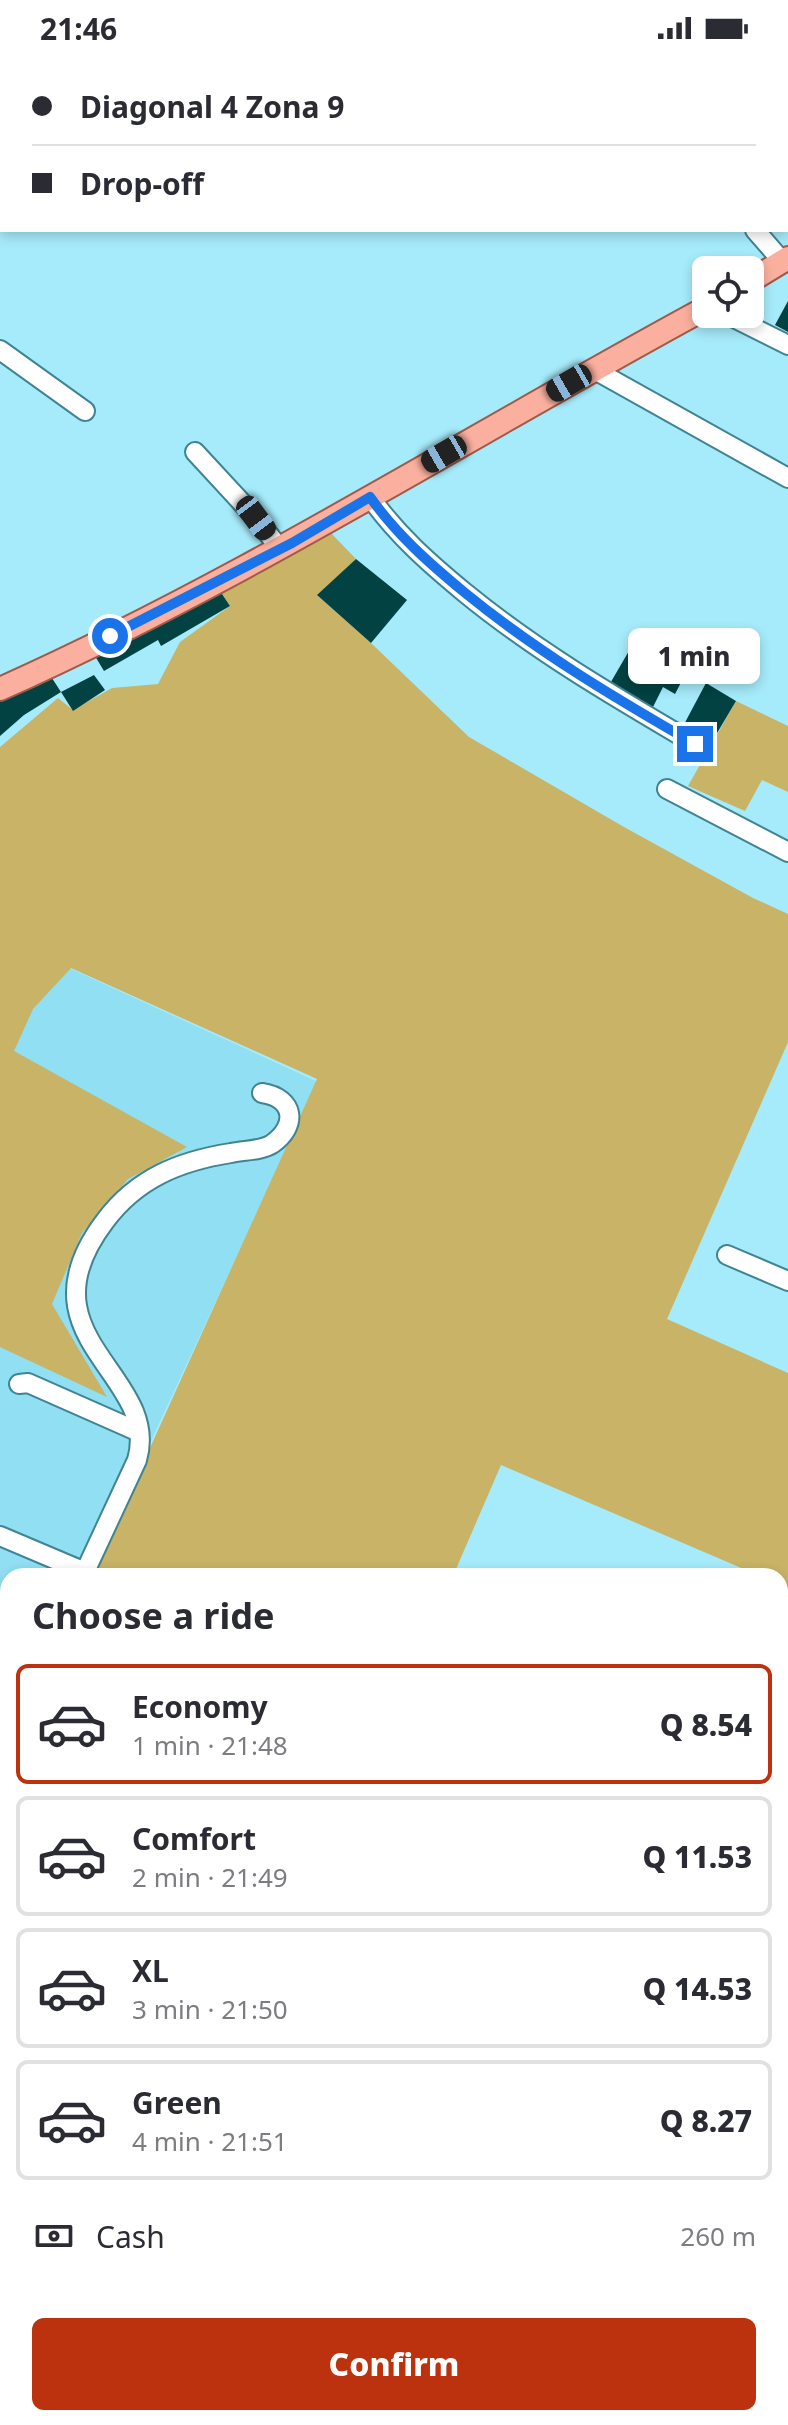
<!DOCTYPE html>
<meta charset="utf-8">
<style>
:root{--surface:#fff;--page:#f2f2f3;--text:#2b2b33;--muted:#7c7c81;--line:#e1e1e2;--accent:#bc320e}
body{margin:0;font-family:"Noto Sans",sans-serif;background:var(--page);color:var(--text);height:100vh;display:flex;flex-direction:column;font-size:30px;white-space:nowrap}
*{box-sizing:border-box;margin:0}
p{font-size:26px;color:var(--muted)}
.icon{flex:none;width:44px;height:44px;fill:none;stroke:currentColor;stroke-width:2;stroke-linecap:round;stroke-linejoin:round}
.map{position:relative;flex:1;overflow:hidden}
.details{position:absolute;left:0px;top:1512px;width:788px;height:858px;display:flex;flex-direction:column;background:var(--surface);border-radius:24px 24px 0 0;box-shadow:0 4px 12px #0003}
.details>*{flex:none}
.banner{position:absolute;left:0px;top:0px;width:788px;height:176px;box-shadow:0 4px 12px #0003;display:grid;align-content:center;height:176px;padding:0 32px;background:var(--surface)}
.buttons{position:absolute;left:692px;top:200px;display:grid;gap:16px}
.buttons a{display:grid;place-items:center;width:72px;height:72px;border-radius:12px;background:var(--surface);box-shadow:0 4px 12px #0003;font-size:40px}
.end{position:absolute;width:36px;height:36px;margin:-18px;border:10px solid #1a73e8;background:#fff;box-shadow:0 0 0 4px #fff}
.from{border-radius:50%}
.bubble{position:absolute;height:56px;border-radius:12px;background:var(--surface);box-shadow:0 4px 12px #0003;font-size:26px;font-weight:800;line-height:56px;text-align:center}
.car{position:absolute;width:24px;height:48px;margin:-24px -12px;border-radius:10px;box-shadow:0 0 6px 2px #0007;background:linear-gradient(#222 24%,#8ab4d8 0 40%,#222 0 76%,#8ab4d8 0 86%,#222 0)}
.banner b{display:flex;align-items:center;gap:28px;height:76px;font-size:30px}
.banner b+b{border-top:2px solid var(--line)}
.banner i{width:20px;height:20px;background:var(--text)}
ul{padding:0;list-style:none}
li{display:flex;align-items:center;gap:24px;height:120px;margin:0 16px 12px;padding:0 16px;border:4px solid var(--line);border-radius:12px}
li div{flex:1}
li b{display:block;font-size:30px}
li em{font-style:normal;font-weight:800}
li.active{border-color:var(--accent)}
li>.icon{width:72px;height:72px;stroke-width:1.5}
h2{padding:0 32px;font-size:36px;line-height:96px}
.pay{display:flex;align-items:center;gap:20px;height:88px;padding:0 32px;font-size:30px}
.pay p{margin-inline-start:auto}
.cta{display:flex;gap:16px;margin-top:auto;padding:16px 32px}
.cta a{flex:1;height:92px;border-radius:12px;background:var(--accent);color:#fff;font-size:32px;font-weight:800;line-height:92px;text-align:center}
.status{display:flex;justify-content:space-between;align-items:center;height:56px;padding:0 40px;background:var(--surface);direction:ltr}
.status svg{height:22px;fill:currentColor}
.map>svg:first-child{display:block}
.built{fill:#90dff2}
.green{fill:#c8b366}
.building{fill:#024242}
.lines{fill:none;stroke-linecap:round;stroke-linejoin:round}
.minor-casing{stroke:#408493;stroke-width:22}
.major-casing{stroke:#a15a49;stroke-width:26}
.minor{stroke:#fff;stroke-width:18}
.major{stroke:#fbb09f;stroke-width:22}
.route{stroke:#1a73e8;stroke-width:10}
</style>
<div class="status"><b>21:46</b><svg viewBox="0 0 49 12"><path d="M0 12V9h3v3zM5 12V6h3v6zM10 12V3h3v9zM15 12V0h3v12zM26 1h20v11H26zM47 4h2v5h-2z"/></svg></div>
<div class="map">
<svg width="788" height="2369" viewBox="0 0 788 2369">
<rect width="100%" height="100%" fill="#a6ebfb"/>
<path class="built" d="M 45,901 L 318,1026 L 88,1520 L 8,1520 L 8,1692 L 0,1709 L 0,959 Z"/>
<g class="green">
<path d="M 329,475 L 356,503 L 318,540 L 371,587 L 469,681 L 624,771 L 753,842 L 788,858 L 788,986 L 667,1263 L 788,1317 L 788,1532 L 780,1529 L 780,1520 L 760,1520 L 501,1409 L 453,1520 L 92,1520 L 317,1023 L 71,912 L 33,953 L 14,995 L 187,1091 L 128,1123 L 82,1177 L 52,1248 L 107,1341 L 0,1291 L 0,691 L 58,642 L 73,654 L 112,632 L 158,628 L 180,586 L 230,550 L 218,532 Z"/>
<path d="M 736,645 L 788,670 L 788,736 L 762,724 L 745,755 L 688,730 Z"/>
<path d="M 8,1706 L 8,2362 L 546,2362 L 543,2369 L 0,2369 L 0,1724 Z"/>
</g>
<g class="building">
<path d="M 788,245 L 788,276 L 775,269 Z"/>
<path d="M 356,503 L 407,544 L 371,587 L 317,539 Z"/>
<path d="M 218,532 L 230,550 L 161,590 L 158,584 L 104,615 L 92,595 Z"/>
<path d="M 633,588 L 686,617 L 675,638 L 663,631 L 650,657 L 608,631 Z"/>
<path d="M 48,616 L 61,636 L 24,659 L 0,680 L 0,638 Z"/>
<path d="M 94,619 L 105,634 L 73,655 L 61,636 Z"/>
<path d="M 706,627 L 736,645 L 710,689 L 681,674 Z"/>
</g>
<g class="lines">
<g class="minor-casing">
<g id="minor">
<path d="M 591,0 L 593,2"/>
<path d="M 684,0 L 686,2"/>
<path d="M 0,29 L 2,30"/>
<path d="M 786,109 L 788,111"/>
<path d="M 755,174 L 782,205"/>
<path d="M 726,258 L 788,289"/>
<path d="M 0,294 L 85,355"/>
<path d="M 593,313 L 788,422"/>
<path d="M 195,396 L 256,462 L 280,493"/>
<path d="M 370,441 C 397,479 429,507 464,536 C 536,595 615,641 695,688"/>
<path d="M 667,733 L 788,796"/>
<path d="M 727,1199 L 788,1225"/>
<path d="M 19,1328 L 28,1327 L 139,1376"/>
<path d="M 0,1480 L 85,1516"/>
<path d="M 83,1520 L 137,1404 C 162,1318 16,1282 105,1165 C 137,1122 180,1105 231,1097 C 244,1094 261,1095 272,1088 C 298,1070 295,1042 262,1037"/>
<path d="M 0,1708 L 8,1690"/>
<path d="M 780,1790 L 788,1763"/>
<path d="M 780,2083 L 788,2085"/>
<path d="M 780,2104 L 788,2107"/>
<path d="M 780,2322 L 788,2309"/>
<path d="M 0,2330 L 8,2311"/>
<path d="M 780,2353 L 788,2341"/>
<path d="M 671,2362 L 688,2369"/>
<path d="M 13,2369 L 16,2362"/>
<path d="M 565,2369 L 572,2362"/>
<path d="M 748,2369 L 753,2362"/>
</g>
</g>
<g class="major-casing">
<g id="major">
<path d="M 750,225 L 788,202"/>
<path d="M 0,633 C 244,524 471,379 706,252"/>
</g>
</g>
<use href="#minor" class="minor"/>
<use href="#major" class="major"/>
</g>
<g class="lines">
<path class="route" d="M 110,580 L 292,487 L 370,441 C 397,479 429,507 464,536 C 536,595 615,642 695,688"/>
</g>
</svg>
<div class="buttons">
<a><svg class="icon" aria-label="locate" viewBox="0 0 24 24"><circle cx="12" cy="12" r="6"/><path d="M12 2v4M12 18v4M2 12h4M18 12h4"/></svg></a>
</div>
<i class="end from" style="left:110px;top:580px"></i>
<i class="end" style="left:695px;top:688px"></i>
<div class="bubble" style="left:628px;top:572px;width:132px">1 min</div>
<i class="car" style="left:569px;top:327px;rotate:240deg"></i>
<i class="car" style="left:444px;top:398px;rotate:240deg"></i>
<i class="car" style="left:256px;top:462px;rotate:143deg"></i>
<div class="banner">
<b><i class="from"></i>Diagonal 4 Zona 9</b>
<b><i></i>Drop-off</b>
</div>
<section class="details">
<h2>Choose a ride</h2>
<ul>
<li class="active"><svg class="icon" aria-label="car" viewBox="0 0 24 24"><path d="M5 17H2v-5l4-1 3-4h7l3 4 3 1v5h-3M9 17h6M6 11h13"/><circle cx="7" cy="17" r="2"/><circle cx="17" cy="17" r="2"/></svg><div><b>Economy</b><p>1 min · 21:48</p></div><em>Q 8.54</em></li>
<li><svg class="icon" aria-label="car" viewBox="0 0 24 24"><path d="M5 17H2v-5l4-1 3-4h7l3 4 3 1v5h-3M9 17h6M6 11h13"/><circle cx="7" cy="17" r="2"/><circle cx="17" cy="17" r="2"/></svg><div><b>Comfort</b><p>2 min · 21:49</p></div><em>Q 11.53</em></li>
<li><svg class="icon" aria-label="car" viewBox="0 0 24 24"><path d="M5 17H2v-5l4-1 3-4h7l3 4 3 1v5h-3M9 17h6M6 11h13"/><circle cx="7" cy="17" r="2"/><circle cx="17" cy="17" r="2"/></svg><div><b>XL</b><p>3 min · 21:50</p></div><em>Q 14.53</em></li>
<li><svg class="icon" aria-label="car" viewBox="0 0 24 24"><path d="M5 17H2v-5l4-1 3-4h7l3 4 3 1v5h-3M9 17h6M6 11h13"/><circle cx="7" cy="17" r="2"/><circle cx="17" cy="17" r="2"/></svg><div><b>Green</b><p>4 min · 21:51</p></div><em>Q 8.27</em></li>
</ul>
<div class="pay"><svg class="icon" aria-label="cash" viewBox="0 0 24 24"><path d="M3 7h18v10H3z"/><circle cx="12" cy="12" r="2"/></svg>Cash<p>260 m</p></div>
<div class="cta"><a>Confirm</a></div>
</section>
</div>
